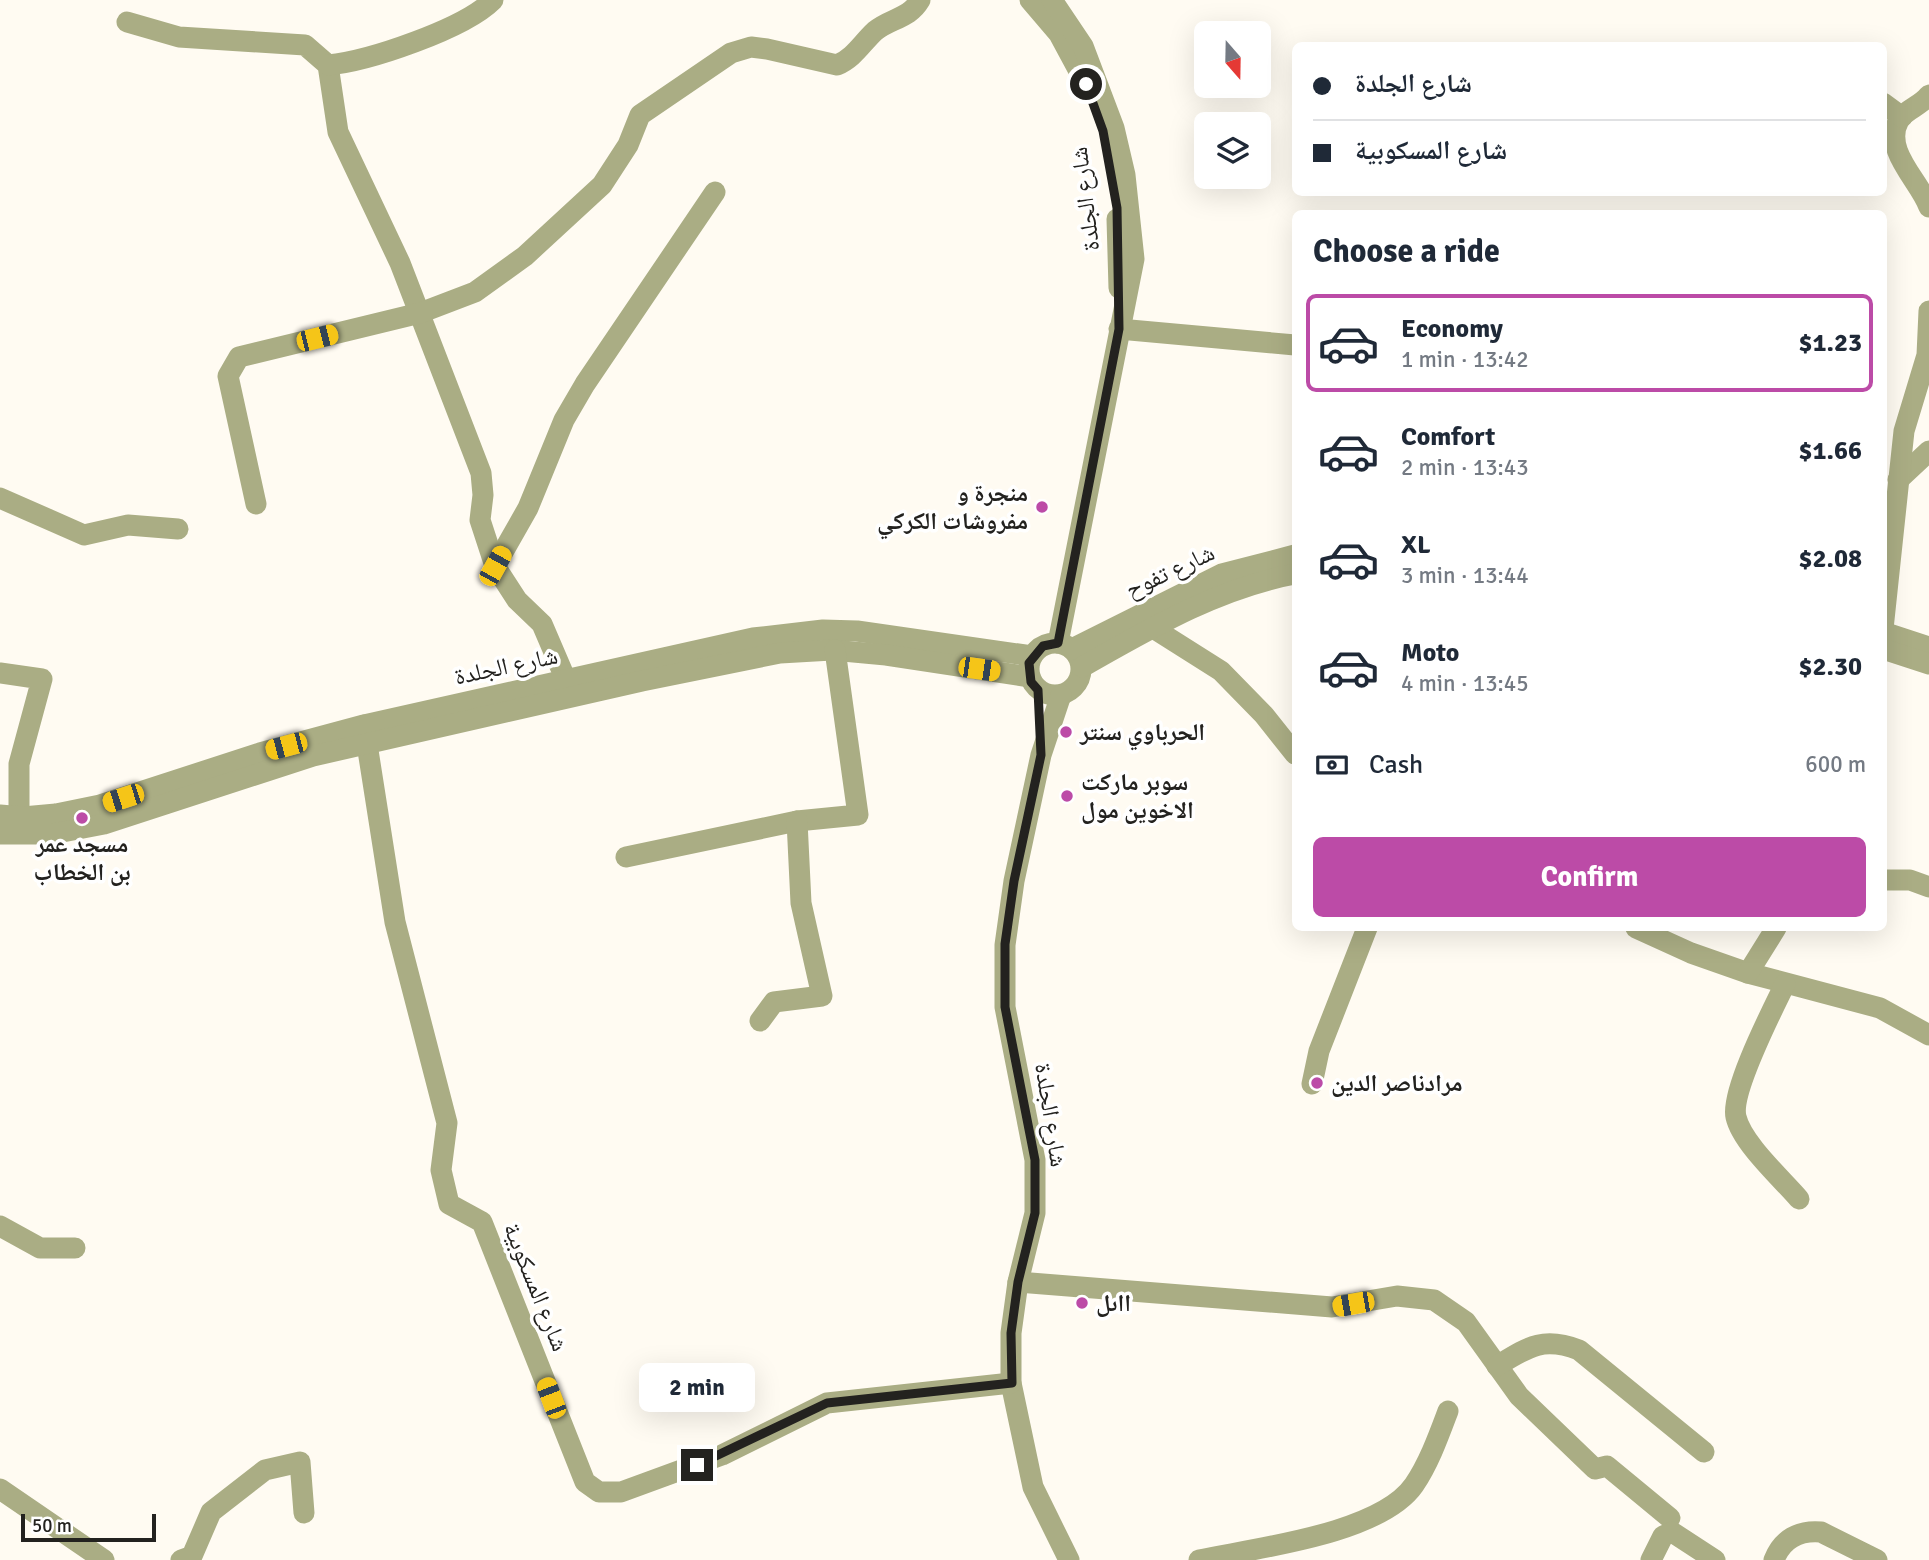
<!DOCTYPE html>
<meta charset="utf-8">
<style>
:root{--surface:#fff;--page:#f6f6f7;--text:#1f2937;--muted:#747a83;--line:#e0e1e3;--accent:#bc4ba7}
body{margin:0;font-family:Signika,"Noto Naskh Arabic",sans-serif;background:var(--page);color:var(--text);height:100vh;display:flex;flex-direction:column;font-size:26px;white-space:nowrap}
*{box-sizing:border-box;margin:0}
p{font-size:23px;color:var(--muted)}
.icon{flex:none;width:38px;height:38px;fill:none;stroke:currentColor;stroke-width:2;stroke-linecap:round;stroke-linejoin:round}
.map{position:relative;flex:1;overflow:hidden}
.sheet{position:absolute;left:1292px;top:210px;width:595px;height:721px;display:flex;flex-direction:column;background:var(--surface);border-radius:10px;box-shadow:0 7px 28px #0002}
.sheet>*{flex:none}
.banner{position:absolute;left:1292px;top:42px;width:595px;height:154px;border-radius:10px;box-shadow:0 7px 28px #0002;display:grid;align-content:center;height:154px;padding:0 21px;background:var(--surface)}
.needle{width:46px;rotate:160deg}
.tools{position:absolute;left:1194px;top:21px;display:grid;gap:14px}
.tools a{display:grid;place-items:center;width:77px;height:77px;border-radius:10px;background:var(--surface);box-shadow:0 7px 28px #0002;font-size:35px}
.scale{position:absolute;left:21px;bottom:18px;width:135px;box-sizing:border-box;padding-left:7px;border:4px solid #23221f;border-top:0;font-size:19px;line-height:24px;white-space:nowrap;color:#23221f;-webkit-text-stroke:5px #fff;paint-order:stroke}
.end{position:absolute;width:32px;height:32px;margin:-16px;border:9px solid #23221f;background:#fff;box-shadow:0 0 0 4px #fff}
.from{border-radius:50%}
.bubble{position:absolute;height:49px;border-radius:10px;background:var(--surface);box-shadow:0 7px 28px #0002;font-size:23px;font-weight:700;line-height:49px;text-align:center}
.car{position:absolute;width:21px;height:42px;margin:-21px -10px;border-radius:9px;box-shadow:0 0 5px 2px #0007;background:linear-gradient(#f5c518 24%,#345 0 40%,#f5c518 0 76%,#345 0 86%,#f5c518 0)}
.banner b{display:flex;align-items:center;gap:24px;height:66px;font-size:26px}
.banner b+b{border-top:2px solid var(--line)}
.banner i{width:18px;height:18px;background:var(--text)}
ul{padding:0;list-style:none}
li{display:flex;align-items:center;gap:21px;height:98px;margin:0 14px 10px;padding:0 7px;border:4px solid transparent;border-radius:10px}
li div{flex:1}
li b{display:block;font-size:26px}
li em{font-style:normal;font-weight:700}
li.on{border-color:var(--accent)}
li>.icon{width:63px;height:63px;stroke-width:1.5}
h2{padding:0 21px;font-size:32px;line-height:84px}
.pay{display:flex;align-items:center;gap:18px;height:77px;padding:0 21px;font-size:26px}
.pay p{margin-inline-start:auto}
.cta{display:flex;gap:14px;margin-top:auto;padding:14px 21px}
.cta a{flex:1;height:80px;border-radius:10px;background:var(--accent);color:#fff;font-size:28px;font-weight:700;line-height:80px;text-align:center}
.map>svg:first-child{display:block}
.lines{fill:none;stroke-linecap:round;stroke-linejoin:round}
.minor{stroke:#aaad84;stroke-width:21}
.route{stroke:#23221f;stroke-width:9}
.poi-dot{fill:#bc4ba7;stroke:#fff;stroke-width:2.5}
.labels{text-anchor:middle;stroke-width:7;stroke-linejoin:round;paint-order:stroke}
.street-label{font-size:24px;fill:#23221f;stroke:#fff}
.poi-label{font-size:24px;font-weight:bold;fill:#23221f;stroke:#fff;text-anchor:start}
</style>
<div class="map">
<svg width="1929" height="1560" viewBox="0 0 1929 1560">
<rect width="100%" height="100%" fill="#fffbf2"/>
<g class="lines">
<g class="minor">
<path d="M 1030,0 L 1059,34 L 1087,86"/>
<path d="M 1052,0 L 1083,46 L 1114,128 L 1125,175 L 1134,259 L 1058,643"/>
<path d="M 127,22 L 179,37 L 305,45 L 328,65 L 338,132 L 400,263 L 481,473 L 483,495 L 480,520 L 495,566 L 517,600 L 542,624 L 566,680 L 575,691"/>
<path d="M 328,65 C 369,61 464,29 493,0"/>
<path d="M 1929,95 C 1921,106 1906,109 1899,120 C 1882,150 1920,181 1929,207"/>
<path d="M 1883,103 L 1902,117"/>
<path d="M 1117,219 L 1119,288"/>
<path d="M 1119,329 L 1295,345"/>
<path d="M 1898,480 L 1929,451"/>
<path d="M 0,498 L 84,535 L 128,525 L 178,529"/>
<path d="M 256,504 L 228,376 L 239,357 L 420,313 L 475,292 L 525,256 L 602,185 L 628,145 L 640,115 L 731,53 L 751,47 L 767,49 L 837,65 C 854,58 862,43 875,31 C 891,18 909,19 920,0"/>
<path d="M 495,566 L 528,508 L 564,420 L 585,384 L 715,192"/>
<path d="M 1147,619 L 1153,628 L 1221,671 L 1264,715 L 1295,754"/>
<path d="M 1883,629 L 1904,431 L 1927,355 L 1929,311"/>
<path d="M 1883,632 L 1929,647"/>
<circle cx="1055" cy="669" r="26"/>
<path d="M 1072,649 L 1222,574 L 1295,555"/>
<path d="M 1883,649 L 1929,664"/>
<path d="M 1082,667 C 1149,629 1218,588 1295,574"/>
<path d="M 0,673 L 42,679 L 19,764 L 19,816"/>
<path d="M 1061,695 L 1041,755 L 1014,881 L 1005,945 L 1005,1007 L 1035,1160 L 1035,1213 L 1018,1282 L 1011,1333 L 1011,1383 L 1033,1487 L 1069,1560"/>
<path d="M 364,725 L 395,922 L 447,1123 L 441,1170 L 449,1204 L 482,1222 L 585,1482 L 599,1492 L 621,1492 L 722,1455 L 827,1403 L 1011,1383"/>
<path d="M 0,815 L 23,817 L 56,814 L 100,805 L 260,753 L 364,725 L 753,638 L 823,630 L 857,631 L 1032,656"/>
<path d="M 0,834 L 52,834 L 104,824 L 313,756 L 642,681 L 780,653 L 832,650 L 886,655 L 1030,677"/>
<path d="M 626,857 L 797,821 L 858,815 L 835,650"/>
<path d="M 1883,880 L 1910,880 L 1929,887"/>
<path d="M 1636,928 L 1691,953 L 1748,973 L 1880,1008 L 1929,1035"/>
<path d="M 1748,973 L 1776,928"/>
<path d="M 1785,984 C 1773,1009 1730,1092 1736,1117 C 1742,1143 1781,1178 1799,1199"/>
<path d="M 760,1021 L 774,1002 L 822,996 L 801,903 L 797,821"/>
<path d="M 1312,1084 L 1319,1051 L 1367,928"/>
<path d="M 0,1226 L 40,1248 L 75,1248"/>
<path d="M 1018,1282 L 1332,1307 L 1397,1296 L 1434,1300 L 1466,1322 L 1519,1396 L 1595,1469 L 1607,1466 L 1670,1518"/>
<path d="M 1497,1366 C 1528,1347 1543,1336 1579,1350 L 1704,1452"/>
<path d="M 0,1489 L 104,1560"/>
<path d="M 181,1560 L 192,1556 L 211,1512 L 265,1470 L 300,1462 L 304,1513"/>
<path d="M 1199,1560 C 1256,1548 1380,1534 1414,1485 C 1429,1463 1439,1435 1448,1411"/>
<path d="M 1651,1560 L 1663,1536 L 1672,1532 L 1715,1560"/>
<path d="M 1774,1560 C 1782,1539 1799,1530 1821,1532 L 1877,1560"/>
</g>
</g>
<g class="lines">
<path class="route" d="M 697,1465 L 827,1403 L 1012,1383 L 1011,1333 L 1018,1282 L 1035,1213 L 1035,1160 L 1005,1007 L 1005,944 L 1014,881 L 1041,755 L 1038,690 L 1031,682 L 1029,663 L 1043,646 L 1058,643 L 1119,329 L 1117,208 L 1103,131 L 1086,84"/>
</g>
<g class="poi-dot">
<circle cx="1042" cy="507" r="7"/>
<circle cx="1066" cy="732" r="7"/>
<circle cx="1067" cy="796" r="7"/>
<circle cx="82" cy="818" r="7"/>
<circle cx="1317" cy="1083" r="7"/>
<circle cx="1082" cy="1303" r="7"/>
</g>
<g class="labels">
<g class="street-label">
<text transform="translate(1085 199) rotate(-97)" y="8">شارع الجلدة</text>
<text transform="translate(1170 571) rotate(-25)" y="8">شارع تفوح</text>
<text transform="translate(506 666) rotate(-12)" y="8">شارع الجلدة</text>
<text transform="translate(1051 1115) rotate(81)" y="8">شارع الجلدة</text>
<text transform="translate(536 1287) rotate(68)" y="8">شارع المسكوبية</text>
</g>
<g class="poi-label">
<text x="1028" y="501" text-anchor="end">منجرة و<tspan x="1028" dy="28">مفروشات الكركي</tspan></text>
<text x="1080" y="740">الحرباوي سنتر</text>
<text x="1081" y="790">سوبر ماركت<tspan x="1081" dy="28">الاخوين مول</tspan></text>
<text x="82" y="852" text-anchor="middle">مسجد عمر<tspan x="82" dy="28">بن الخطاب</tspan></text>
<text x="1331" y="1091">مرادناصر الدين</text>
<text x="1096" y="1311">ااىل</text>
</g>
</g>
</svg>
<div class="tools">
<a><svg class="needle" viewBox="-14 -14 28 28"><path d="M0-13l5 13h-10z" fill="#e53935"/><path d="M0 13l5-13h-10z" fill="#747a83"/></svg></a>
<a><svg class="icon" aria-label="layers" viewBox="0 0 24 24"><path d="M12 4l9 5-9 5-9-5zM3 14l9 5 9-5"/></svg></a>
</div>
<div class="scale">50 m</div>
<i class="end from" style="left:1086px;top:84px"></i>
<i class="end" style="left:697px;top:1465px"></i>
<div class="bubble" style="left:639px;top:1363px;width:116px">2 min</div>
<i class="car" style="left:317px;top:338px;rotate:76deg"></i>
<i class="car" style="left:495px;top:566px;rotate:29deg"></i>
<i class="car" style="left:979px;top:669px;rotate:98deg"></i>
<i class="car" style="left:286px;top:746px;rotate:255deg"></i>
<i class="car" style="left:123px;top:798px;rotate:252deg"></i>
<i class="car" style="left:1353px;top:1304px;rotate:260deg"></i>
<i class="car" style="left:551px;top:1398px;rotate:339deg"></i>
<div class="banner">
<b><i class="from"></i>شارع الجلدة</b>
<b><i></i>شارع المسكوبية</b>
</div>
<section class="sheet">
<h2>Choose a ride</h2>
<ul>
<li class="on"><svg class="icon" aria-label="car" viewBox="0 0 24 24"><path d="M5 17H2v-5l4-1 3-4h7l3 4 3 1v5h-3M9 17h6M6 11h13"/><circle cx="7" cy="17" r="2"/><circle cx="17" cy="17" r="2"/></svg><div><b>Economy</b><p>1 min · 13:42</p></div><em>$1.23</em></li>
<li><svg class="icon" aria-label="car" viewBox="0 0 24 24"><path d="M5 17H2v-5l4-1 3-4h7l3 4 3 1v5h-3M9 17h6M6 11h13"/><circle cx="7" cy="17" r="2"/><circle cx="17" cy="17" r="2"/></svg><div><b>Comfort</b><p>2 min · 13:43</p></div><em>$1.66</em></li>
<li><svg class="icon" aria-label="car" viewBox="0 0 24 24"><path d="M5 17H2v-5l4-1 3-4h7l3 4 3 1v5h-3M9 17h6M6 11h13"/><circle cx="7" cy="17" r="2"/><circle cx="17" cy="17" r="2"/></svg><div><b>XL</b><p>3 min · 13:44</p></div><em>$2.08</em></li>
<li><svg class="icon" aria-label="car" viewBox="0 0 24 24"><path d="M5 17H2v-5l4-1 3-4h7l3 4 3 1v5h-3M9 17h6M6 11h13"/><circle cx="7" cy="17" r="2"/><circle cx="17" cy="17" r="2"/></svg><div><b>Moto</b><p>4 min · 13:45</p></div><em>$2.30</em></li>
</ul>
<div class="pay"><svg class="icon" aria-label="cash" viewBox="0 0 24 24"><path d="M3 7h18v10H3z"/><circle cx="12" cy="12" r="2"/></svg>Cash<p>600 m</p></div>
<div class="cta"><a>Confirm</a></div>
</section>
</div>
